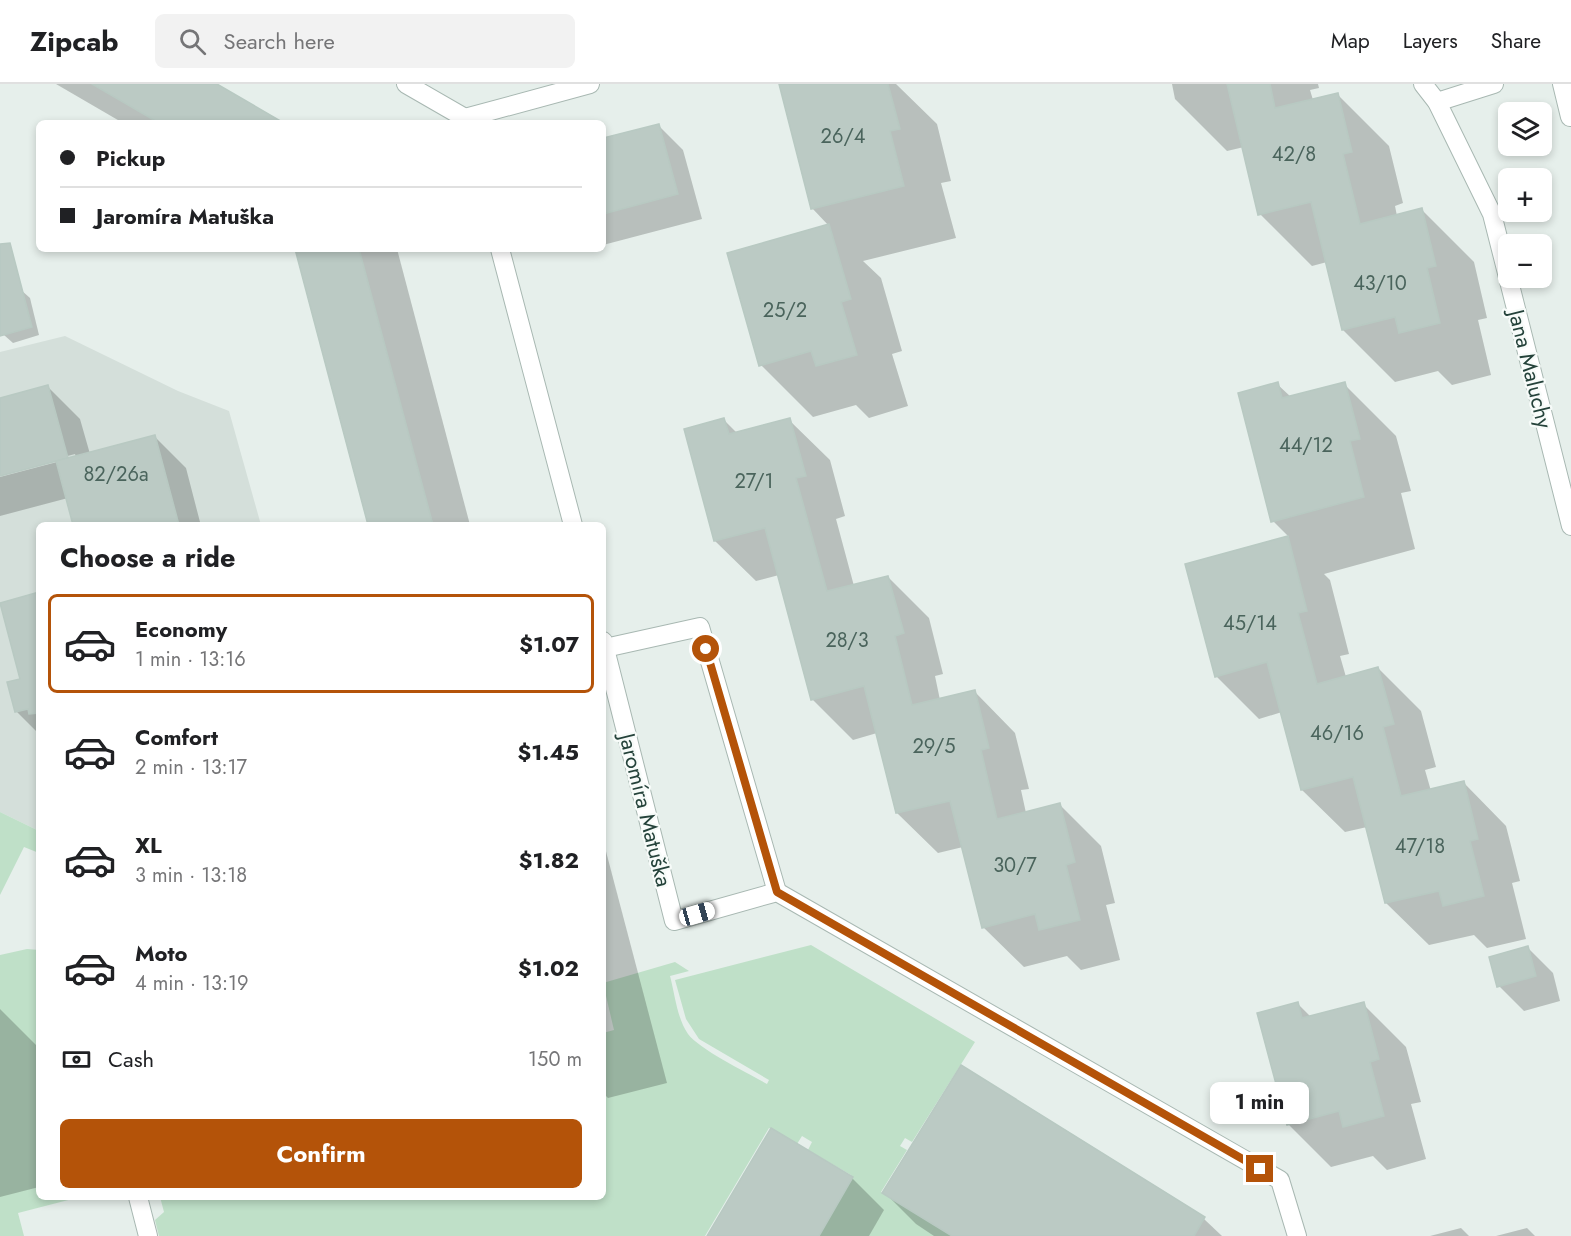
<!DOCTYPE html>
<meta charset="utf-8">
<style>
:root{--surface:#fff;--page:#f2f2f2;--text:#202124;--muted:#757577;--line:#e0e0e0;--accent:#b45309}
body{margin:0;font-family:Jost,sans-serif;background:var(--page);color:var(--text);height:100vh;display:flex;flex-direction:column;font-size:22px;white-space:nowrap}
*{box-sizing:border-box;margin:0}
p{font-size:20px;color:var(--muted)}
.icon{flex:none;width:33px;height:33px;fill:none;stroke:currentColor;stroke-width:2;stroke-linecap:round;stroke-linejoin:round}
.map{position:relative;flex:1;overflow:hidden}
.sheet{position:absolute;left:36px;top:438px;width:570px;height:678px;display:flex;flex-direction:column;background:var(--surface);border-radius:9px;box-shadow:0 3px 9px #0003}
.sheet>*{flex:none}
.top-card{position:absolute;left:36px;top:36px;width:570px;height:132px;border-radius:9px;box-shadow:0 3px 9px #0003;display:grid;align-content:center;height:132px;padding:0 24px;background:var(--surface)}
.controls{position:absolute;left:1498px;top:18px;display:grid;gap:12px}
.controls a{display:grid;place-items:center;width:54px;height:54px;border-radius:9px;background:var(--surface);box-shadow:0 3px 9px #0003;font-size:30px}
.end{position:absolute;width:27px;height:27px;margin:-14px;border:8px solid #b45309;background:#fff;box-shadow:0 0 0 3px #fff}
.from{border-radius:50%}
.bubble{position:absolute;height:42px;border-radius:9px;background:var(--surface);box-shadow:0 3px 9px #0003;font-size:20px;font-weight:700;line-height:42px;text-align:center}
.car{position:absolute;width:18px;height:36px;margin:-18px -9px;border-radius:8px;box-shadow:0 0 4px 2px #0007;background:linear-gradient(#fff 24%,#345 0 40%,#fff 0 76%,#345 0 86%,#fff 0)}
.top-card b{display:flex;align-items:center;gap:21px;height:57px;font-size:22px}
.top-card b+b{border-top:2px solid var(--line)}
.top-card i{width:15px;height:15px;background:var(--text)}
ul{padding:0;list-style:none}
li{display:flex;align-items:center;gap:18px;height:99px;margin:0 12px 9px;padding:0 12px;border:3px solid transparent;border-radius:9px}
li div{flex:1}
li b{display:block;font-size:22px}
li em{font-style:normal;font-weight:700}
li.current{border-color:var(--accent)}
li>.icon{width:54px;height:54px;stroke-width:1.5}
h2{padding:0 24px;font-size:27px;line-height:72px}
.pay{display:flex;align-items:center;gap:15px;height:66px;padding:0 24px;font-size:22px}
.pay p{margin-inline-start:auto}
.cta{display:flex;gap:12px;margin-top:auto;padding:12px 24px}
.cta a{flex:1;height:69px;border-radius:9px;background:var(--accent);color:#fff;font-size:24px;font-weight:700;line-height:69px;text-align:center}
header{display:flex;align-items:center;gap:36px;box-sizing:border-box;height:84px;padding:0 30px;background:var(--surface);border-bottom:2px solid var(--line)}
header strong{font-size:28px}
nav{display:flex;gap:33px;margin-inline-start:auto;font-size:21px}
.search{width:420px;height:54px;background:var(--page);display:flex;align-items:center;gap:15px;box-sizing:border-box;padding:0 21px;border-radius:9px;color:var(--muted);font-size:22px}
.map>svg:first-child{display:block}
.built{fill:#d4dfda}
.green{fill:#bfe0c8}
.shadow{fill:#0003}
.building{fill:#bbcac4;stroke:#b8c9c2;stroke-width:1.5}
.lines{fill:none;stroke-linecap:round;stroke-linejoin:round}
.service-casing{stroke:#a8b8b2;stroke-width:20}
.minor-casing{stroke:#a8b8b2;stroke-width:20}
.service{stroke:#fff;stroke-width:18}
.minor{stroke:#fff;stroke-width:18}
.route{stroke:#b45309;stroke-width:8}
.labels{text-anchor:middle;stroke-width:4.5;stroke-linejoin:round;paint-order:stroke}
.number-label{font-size:20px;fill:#4a645c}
.street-label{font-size:22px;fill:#24423a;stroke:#f7fbf9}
</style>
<header>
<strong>Zipcab</strong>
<div class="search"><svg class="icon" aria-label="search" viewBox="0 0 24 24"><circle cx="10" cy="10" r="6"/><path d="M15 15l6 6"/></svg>Search here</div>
<nav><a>Map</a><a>Layers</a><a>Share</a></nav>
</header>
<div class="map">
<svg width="1571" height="1152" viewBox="0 0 1571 1152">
<rect width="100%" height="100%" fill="#e6efeb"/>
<path class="built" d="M 65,252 L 178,307 L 229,327 L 261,441 L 39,441 L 39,747 L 0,728 L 0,268 Z"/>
<g class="green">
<path d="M 0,728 L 39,747 L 39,769 L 24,763 L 0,811 Z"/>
<path d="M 811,861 L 975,958 L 912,1058 L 905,1054 L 900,1062 L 907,1066 L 881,1108 L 952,1152 L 816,1152 L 851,1091 L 808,1066 L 812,1058 L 802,1052 L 797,1060 L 769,1044 L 705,1152 L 159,1152 L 155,1136 L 164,1128 L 160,1113 L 603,1113 L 603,949 L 614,946 L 603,899 L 675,878 L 689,887 L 670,892 C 675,911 677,934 688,950 C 700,966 748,989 767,1000 L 769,996 L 699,955 L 686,935 L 675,896 Z"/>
<path d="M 27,865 L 39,866 L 39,1113 L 80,1113 L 18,1129 L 24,1152 L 0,1152 L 0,871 Z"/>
</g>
<g class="shadow">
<path d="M 56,0 L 214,0 L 281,39 L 123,39 Z"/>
<path d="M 781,0 L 896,0 L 937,40 L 951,97 L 941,99 L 956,154 L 863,177 L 881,194 L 902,267 L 892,270 L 908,322 L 869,334 L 856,321 L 813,333 L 761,281 L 829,142 L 812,124 Z"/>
<path d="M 1172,0 L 1318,0 L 1319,4 L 1310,6 L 1313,16 L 1337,10 L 1389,62 L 1403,119 L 1395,122 L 1397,132 L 1422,126 L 1474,178 L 1487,234 L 1478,236 L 1491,291 L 1452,301 L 1438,287 L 1395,298 L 1343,246 L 1327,178 L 1312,182 L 1260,130 L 1244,63 L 1227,67 L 1175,15 Z"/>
<path d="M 658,41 L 683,66 L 702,135 L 603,161 L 603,56 Z"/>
<path d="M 296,165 L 397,165 L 470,441 L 369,441 Z"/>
<path d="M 21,206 L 30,214 L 39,251 L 13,259 L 4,251 L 0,234 L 0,212 Z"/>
<path d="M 1277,300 L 1291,313 L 1344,300 L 1396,352 L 1411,407 L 1401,409 L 1415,465 L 1324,490 L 1330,496 L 1349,570 L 1340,572 L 1346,593 L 1378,584 L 1421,627 L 1436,683 L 1425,686 L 1431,707 L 1464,699 L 1506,742 L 1520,797 L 1512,799 L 1526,855 L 1487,864 L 1474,851 L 1429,861 L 1386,819 L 1367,743 L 1345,748 L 1302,706 L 1282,628 L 1259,635 L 1216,592 L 1187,481 L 1289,453 L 1273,437 Z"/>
<path d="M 48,303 L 80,335 L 90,370 L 155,353 L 186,384 L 200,438 L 203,441 L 75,441 L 68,414 L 0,432 L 0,393 L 76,373 L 75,370 L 0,390 L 0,315 Z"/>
<path d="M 724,336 L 737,349 L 789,336 L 830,376 L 845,432 L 836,435 L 854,502 L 888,493 L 929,534 L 943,590 L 935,592 L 940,616 L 975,608 L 1015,649 L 1029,705 L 1021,706 L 1026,729 L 1060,721 L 1101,762 L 1115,819 L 1106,821 L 1120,876 L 1081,886 L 1067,872 L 1024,883 L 983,843 L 963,763 L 938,769 L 897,729 L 877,649 L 853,656 L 812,615 L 779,491 L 756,497 L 715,457 Z"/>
<path d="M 39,510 L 39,650 L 16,627 Z"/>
<path d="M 603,756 L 667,999 L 608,1014 L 603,1009 Z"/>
<path d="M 1528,864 L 1553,889 L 1560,917 L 1524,927 L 1499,902 Z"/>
<path d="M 1298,920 L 1311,933 L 1363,920 L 1406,963 L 1421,1018 L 1411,1020 L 1426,1075 L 1387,1086 L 1373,1072 L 1331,1083 L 1288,1040 Z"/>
<path d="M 0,925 L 39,964 L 39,1103 L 0,1113 Z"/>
<path d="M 962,983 L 1204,1135 L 1222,1152 L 934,1152 L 916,1140 L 884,1108 Z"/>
<path d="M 852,1094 L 884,1126 L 869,1152 L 709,1152 Z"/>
<path d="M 1461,1144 L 1469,1152 L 1430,1152 Z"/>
<path d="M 1527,1144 L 1535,1152 L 1496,1152 Z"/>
</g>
<g class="building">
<path d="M 92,0 L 217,0 L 284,39 L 159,39 Z"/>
<path d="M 779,0 L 888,0 L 900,45 L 890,47 L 904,102 L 811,125 Z"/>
<path d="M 1227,0 L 1270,0 L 1275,24 L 1338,9 L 1352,68 L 1343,70 L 1360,140 L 1422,124 L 1436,182 L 1427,184 L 1440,239 L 1399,249 L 1395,233 L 1342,246 L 1311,118 L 1258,131 Z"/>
<path d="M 659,40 L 678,110 L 603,130 L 603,54 Z"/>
<path d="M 829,140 L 851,215 L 841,218 L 857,271 L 816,282 L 811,267 L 759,282 L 727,169 Z"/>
<path d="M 10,159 L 32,243 L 0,252 L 0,160 Z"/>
<path d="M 295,165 L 359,165 L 433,441 L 368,441 Z"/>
<path d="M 1278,298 L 1282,314 L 1345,298 L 1360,355 L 1350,357 L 1364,413 L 1271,438 L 1238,309 Z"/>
<path d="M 48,301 L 68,374 L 0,392 L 0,314 Z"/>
<path d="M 724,334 L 729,350 L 790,334 L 806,392 L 796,394 L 827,507 L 888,492 L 904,549 L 895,552 L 912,621 L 975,606 L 989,664 L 981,666 L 997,735 L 1060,719 L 1075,778 L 1066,781 L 1080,836 L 1039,846 L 1035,830 L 982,844 L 950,717 L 896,729 L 864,602 L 811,616 L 765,444 L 714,457 L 684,345 Z"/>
<path d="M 155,351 L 179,441 L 73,441 L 56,377 Z"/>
<path d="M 1288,452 L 1307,527 L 1298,529 L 1317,600 L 1378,583 L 1394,640 L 1383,643 L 1401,712 L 1464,697 L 1478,755 L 1470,757 L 1484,812 L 1443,822 L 1439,807 L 1385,819 L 1353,693 L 1301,706 L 1267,578 L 1215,593 L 1185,480 Z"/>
<path d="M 39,508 L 39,629 L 29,630 L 28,625 L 15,628 L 7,598 L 20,595 L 0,519 Z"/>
<path d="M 1528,862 L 1536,892 L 1497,903 L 1489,873 Z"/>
<path d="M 1298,918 L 1302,934 L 1364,918 L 1379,975 L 1370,978 L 1384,1032 L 1343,1043 L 1339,1027 L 1287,1041 L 1257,929 Z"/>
<path d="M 961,981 L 1205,1133 L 1194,1152 L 952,1152 L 882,1109 Z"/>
<path d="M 771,1044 L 853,1093 L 819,1152 L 707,1152 Z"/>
</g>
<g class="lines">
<g class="service-casing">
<path id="service" d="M 1562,0 L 1570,33"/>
</g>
<g class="minor-casing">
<g id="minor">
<path d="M 406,0 L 465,34 L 467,39"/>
<path d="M 1423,0 L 1437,18 L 1492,130 L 1571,442"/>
<path d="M 1437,18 L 1494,0"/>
<path d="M 465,34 L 590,0"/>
<path d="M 500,165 L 573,441"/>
<path d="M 603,557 L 674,837 L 777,808 L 1280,1096 L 1297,1152"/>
<path d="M 605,564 L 700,543 L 777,808"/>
<path d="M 138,1113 L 148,1152"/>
</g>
</g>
<use href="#service" class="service"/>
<use href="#minor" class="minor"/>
</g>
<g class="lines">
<path class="route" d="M 706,565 L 777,808 L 1260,1085"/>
</g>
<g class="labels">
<g class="number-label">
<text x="843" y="59">26/4</text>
<text x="1294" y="77">42/8</text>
<text x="1380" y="206">43/10</text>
<text x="785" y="233">25/2</text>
<text x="1306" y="368">44/12</text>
<text x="116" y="397">82/26a</text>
<text x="754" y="404">27/1</text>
<text x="1250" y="546">45/14</text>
<text x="847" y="563">28/3</text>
<text x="1337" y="656">46/16</text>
<text x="934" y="669">29/5</text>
<text x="1420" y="769">47/18</text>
<text x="1015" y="788">30/7</text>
</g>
<g class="street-label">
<text transform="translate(1531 285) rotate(76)" y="8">Jana Maluchy</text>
<text transform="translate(646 726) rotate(76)" y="8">Jaromíra Matuška</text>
</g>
</g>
</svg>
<div class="controls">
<a><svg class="icon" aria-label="layers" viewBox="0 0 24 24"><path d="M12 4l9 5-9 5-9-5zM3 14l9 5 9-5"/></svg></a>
<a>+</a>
<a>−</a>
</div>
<i class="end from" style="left:706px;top:565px"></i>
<i class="end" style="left:1260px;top:1085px"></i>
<div class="bubble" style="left:1210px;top:998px;width:99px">1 min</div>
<i class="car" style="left:697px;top:830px;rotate:74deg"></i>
<div class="top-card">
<b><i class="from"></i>Pickup</b>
<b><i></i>Jaromíra Matuška</b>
</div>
<section class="sheet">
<h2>Choose a ride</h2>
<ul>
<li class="current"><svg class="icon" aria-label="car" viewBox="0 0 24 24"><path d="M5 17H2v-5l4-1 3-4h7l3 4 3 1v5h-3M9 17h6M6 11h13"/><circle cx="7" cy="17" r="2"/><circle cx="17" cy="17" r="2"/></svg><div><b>Economy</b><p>1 min · 13:16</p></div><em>$1.07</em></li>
<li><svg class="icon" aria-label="car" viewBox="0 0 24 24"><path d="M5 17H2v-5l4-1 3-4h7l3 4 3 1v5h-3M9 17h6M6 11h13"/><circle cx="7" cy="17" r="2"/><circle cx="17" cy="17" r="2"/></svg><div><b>Comfort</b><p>2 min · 13:17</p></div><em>$1.45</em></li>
<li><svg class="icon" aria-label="car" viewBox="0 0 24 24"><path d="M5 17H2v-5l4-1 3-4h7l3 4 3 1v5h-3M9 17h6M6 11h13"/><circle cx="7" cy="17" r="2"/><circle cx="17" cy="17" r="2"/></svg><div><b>XL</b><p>3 min · 13:18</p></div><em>$1.82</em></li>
<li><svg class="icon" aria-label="car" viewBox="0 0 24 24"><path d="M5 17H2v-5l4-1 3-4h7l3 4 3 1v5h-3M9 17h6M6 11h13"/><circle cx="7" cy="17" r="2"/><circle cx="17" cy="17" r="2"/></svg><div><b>Moto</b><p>4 min · 13:19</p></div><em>$1.02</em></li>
</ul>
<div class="pay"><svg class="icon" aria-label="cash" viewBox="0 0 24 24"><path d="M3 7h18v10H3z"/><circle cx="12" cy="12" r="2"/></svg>Cash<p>150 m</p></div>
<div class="cta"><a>Confirm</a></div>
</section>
</div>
